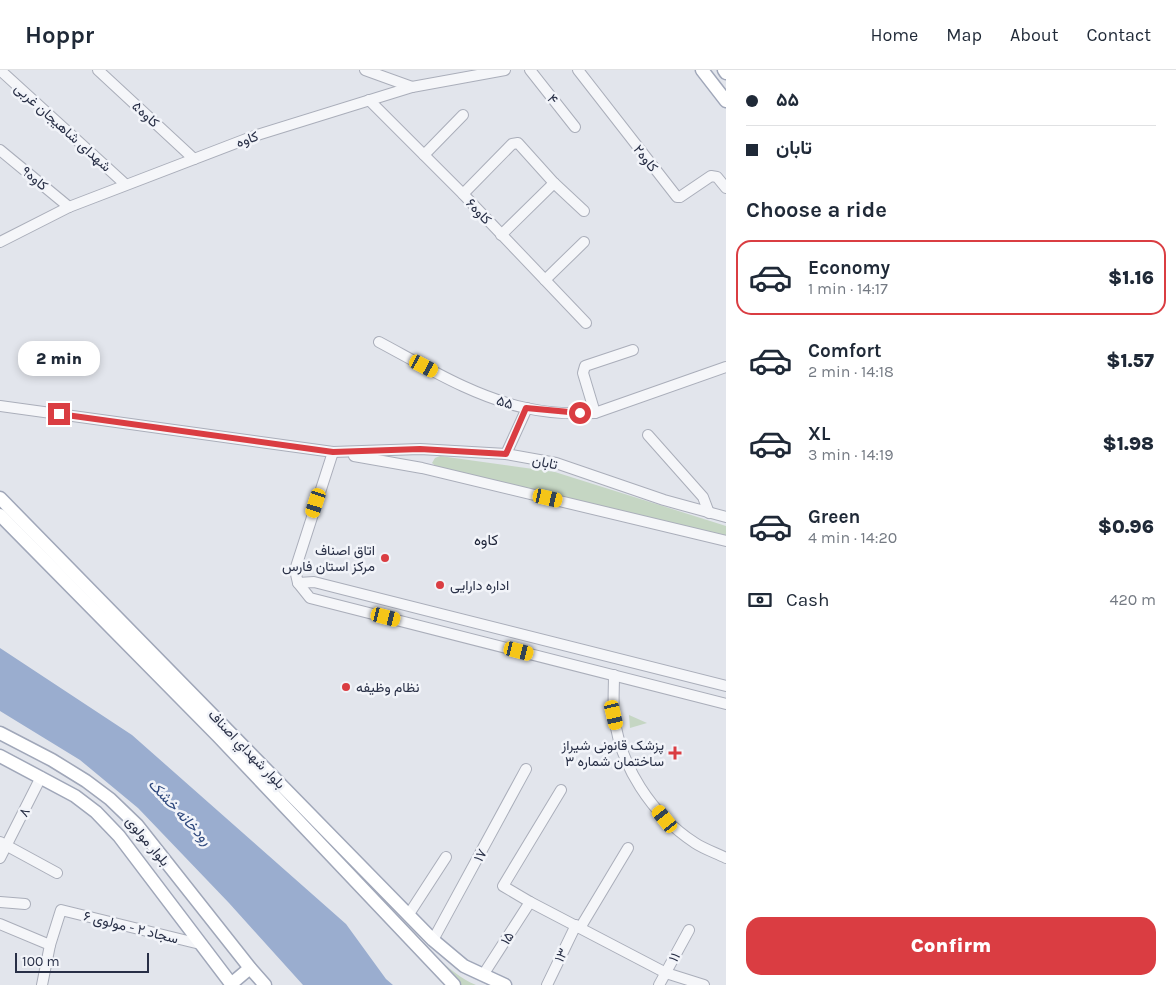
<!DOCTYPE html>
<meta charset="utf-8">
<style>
:root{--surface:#fff;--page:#f2f2f3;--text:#1f2937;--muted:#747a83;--line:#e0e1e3;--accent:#da3d42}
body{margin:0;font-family:Karla,Vazirmatn,sans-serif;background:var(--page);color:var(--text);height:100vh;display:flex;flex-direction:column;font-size:19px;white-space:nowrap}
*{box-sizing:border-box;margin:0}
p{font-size:16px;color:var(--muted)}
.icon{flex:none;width:28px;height:28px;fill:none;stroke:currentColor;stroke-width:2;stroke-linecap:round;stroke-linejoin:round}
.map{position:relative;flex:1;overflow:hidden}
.panel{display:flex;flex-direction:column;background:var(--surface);width:450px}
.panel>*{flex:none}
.hud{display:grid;align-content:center;height:110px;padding:0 20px;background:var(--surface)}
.scale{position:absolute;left:15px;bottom:12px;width:134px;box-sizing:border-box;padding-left:5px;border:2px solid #282f46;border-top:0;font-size:14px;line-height:18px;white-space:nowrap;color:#282f46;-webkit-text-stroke:4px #f2f4f9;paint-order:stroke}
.end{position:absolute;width:22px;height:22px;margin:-11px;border:6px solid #da3d42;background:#fff;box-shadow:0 0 0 2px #fff}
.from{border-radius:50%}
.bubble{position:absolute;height:35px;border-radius:15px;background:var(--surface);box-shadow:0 2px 8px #0003;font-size:16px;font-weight:800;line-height:35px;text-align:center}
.car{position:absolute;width:15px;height:30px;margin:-15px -8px;border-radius:6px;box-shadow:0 0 4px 1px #0007;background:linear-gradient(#f5c518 24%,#345 0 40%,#f5c518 0 76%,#345 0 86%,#f5c518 0)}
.hud b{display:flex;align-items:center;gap:18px;height:48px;font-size:19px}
.hud b+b{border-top:1px solid var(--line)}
.hud i{width:12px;height:12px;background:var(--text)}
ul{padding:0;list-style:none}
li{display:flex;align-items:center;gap:15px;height:75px;margin:0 10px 8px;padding:0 10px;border:2px solid transparent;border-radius:15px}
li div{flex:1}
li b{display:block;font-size:19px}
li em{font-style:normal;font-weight:800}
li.on{border-color:var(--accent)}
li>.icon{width:45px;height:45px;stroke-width:1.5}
h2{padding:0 20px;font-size:22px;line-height:60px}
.pay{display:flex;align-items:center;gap:12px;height:55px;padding:0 20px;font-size:19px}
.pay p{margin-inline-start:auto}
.action{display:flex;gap:10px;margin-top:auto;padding:10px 20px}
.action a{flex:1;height:58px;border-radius:15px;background:var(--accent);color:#fff;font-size:20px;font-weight:800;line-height:58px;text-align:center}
header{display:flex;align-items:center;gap:30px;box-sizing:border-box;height:70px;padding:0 25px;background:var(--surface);border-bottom:1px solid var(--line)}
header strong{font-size:24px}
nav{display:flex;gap:28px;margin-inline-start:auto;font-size:18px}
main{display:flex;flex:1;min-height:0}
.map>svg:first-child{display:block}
.green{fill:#c5d6c3}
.water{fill:#9aadcf}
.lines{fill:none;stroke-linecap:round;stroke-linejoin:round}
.minor-casing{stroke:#aaaeba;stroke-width:12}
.major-casing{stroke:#a0a7b9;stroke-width:15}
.minor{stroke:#f5f6f9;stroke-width:10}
.major{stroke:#fff;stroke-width:12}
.route{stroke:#da3d42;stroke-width:6}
.poi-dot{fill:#da3d42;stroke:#f2f4f9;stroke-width:2}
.labels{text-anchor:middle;stroke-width:5;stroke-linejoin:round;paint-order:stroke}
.street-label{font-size:14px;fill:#282f46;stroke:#f2f4f9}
.poi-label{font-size:14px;fill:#282f46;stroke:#f2f4f9;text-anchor:end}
.neighbourhood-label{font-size:15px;fill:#1b2136;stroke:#f2f4f9}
.water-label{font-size:15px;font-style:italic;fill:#2e487d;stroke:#f2f4f9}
</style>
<header>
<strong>Hoppr</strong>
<nav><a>Home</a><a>Map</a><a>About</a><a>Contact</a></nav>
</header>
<main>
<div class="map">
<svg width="726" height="915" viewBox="0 0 726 915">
<rect width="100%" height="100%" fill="#e2e5ec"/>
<g class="green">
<path d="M 440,386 L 555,402 L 726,456 L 726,466 L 437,397 L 432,393 L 435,388 Z"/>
<path d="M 629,645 L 647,653 L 630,658 Z"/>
<path d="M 401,850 C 424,873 446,902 476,915 L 461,915 C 438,896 420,873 401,850 Z"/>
</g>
<path class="water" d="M 0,578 L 132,665 L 346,854 L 386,909 L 393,915 L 303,915 L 229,833 L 138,738 L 80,690 L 0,641 Z"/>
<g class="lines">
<g class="minor-casing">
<g id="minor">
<path d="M 0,0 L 125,114"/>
<path d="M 98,0 L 194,89"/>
<path d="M 365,0 L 412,17"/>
<path d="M 530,0 L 575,57"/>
<path d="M 578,0 L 677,127 L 680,127 L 711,106 L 717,107 L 726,118"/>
<path d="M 369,30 L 463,124 L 586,253"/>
<path d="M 0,80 L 69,137"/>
<path d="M 424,85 L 463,45"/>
<path d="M 463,124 L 512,74 L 518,73 L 554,113 L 584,141"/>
<path d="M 501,165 L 554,113"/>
<path d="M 0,172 L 69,137 L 254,66 L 412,17 L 505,0"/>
<path d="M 545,210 L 584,172"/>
<path d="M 379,272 C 426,297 474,327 526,338 C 548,343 573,344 595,343 L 726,297"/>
<path d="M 0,336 L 333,382 L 420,379 L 506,384 L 556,393 L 664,430 L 726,447"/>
<path d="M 595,343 L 583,303 L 585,296 L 633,280"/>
<path d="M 648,365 L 703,427 L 709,443"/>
<path d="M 333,382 L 295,500 L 298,513 L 310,528 L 726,634"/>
<path d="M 506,384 L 527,338"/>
<path d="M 354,386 L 422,398 L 726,471"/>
<path d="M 298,513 L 314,512 L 726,616"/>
<path d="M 614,605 C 614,618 613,631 614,644 C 619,695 652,745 695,773 C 704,779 716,783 726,788"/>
<path d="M 561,720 L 503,816 L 530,832 L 666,903 L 704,915"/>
<path d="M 0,772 L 57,803"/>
<path d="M 0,788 L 41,707"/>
<path d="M 0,832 L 25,834"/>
<path d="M 409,844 L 446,787"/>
<path d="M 0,854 L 50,875"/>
<path d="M 580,858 L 628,778"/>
<path d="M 433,870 L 526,699"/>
<path d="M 483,905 L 530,832"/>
<path d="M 42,915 L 50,875 L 61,840 L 200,874"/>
<path d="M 547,915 L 576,855"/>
<path d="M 659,915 L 689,860"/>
</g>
</g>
<g class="major-casing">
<g id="major">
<path d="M 702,0 L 726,31"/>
<path d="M 724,0 L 726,3"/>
<path d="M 0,428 L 433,870 L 464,896 L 505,915"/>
<path d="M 0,445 L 218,666 L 454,915"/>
<path d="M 0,663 L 52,690 L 86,711 L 110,729 L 137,755 L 250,898 L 265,915"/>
<path d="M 0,686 L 75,726 L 96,742 L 119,766 L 232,915"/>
<path d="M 231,914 L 250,898"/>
</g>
</g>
<use href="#minor" class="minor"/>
<use href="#major" class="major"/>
</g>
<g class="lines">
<path class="route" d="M 59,344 L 333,382 L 420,379 L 506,384 L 526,338 L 580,343"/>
</g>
<g class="poi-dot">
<circle cx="385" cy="488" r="5"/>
<circle cx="440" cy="515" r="5"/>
<circle cx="346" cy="617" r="5"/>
<path d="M672.5 675.5h5v5h5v5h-5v5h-5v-5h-5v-5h5z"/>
</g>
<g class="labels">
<g class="street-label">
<text transform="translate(553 29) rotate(51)" y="5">۴</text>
<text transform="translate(146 44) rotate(43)" y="5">کاوه۵</text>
<text transform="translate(63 57) rotate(42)" y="5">شهدای شاهیجان غربی</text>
<text transform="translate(247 69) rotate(-20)" y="5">کاوه</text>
<text transform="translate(646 88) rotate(52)" y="5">کاوه۲</text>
<text transform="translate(35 108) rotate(40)" y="5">کاوه۹</text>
<text transform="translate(479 141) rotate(47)" y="5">کاوه۶</text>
<text transform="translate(505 332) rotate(18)" y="5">۵۵</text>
<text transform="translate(545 392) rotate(12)" y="5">تابان</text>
<text transform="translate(247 679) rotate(46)" y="5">بلوار شهداي اصناف</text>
<text transform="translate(24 742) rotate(-63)" y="5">۸</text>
<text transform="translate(148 771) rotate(50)" y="5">بلوار مولوی</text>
<text transform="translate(480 785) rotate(-62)" y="5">۱۷</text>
<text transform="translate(131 857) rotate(14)" y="5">سجاد ۲ - مولوی ۶</text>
<text transform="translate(507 868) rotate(-58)" y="5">۱۵</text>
<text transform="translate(561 885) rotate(-64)" y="5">۱۳</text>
<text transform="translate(674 887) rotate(-62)" y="5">۱۱</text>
</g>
<g class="poi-label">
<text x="375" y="485">اتاق اصناف<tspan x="375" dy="16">مرکز استان فارس</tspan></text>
<text x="450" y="520" text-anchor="start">اداره دارایی</text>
<text x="356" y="622" text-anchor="start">نظام وظیفه</text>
<text x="664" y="680">پزشک قانونی شیراز<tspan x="664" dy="16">ساختمان شماره ٣</tspan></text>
</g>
<g class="neighbourhood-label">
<text x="486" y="475">کاوه</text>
</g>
<g class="water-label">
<text transform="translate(180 742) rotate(47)" y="5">رودخانه خشک</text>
</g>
</g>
</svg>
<div class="scale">100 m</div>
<i class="end from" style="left:580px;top:343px"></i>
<i class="end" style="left:59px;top:344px"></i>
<div class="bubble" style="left:18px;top:271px;width:82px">2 min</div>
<i class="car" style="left:424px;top:296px;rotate:118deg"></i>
<i class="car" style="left:548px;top:428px;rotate:103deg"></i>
<i class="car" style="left:316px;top:433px;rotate:198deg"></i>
<i class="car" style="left:386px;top:547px;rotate:104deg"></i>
<i class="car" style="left:519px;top:581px;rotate:104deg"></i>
<i class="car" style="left:614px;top:645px;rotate:167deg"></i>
<i class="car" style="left:665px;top:749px;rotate:321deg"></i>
</div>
<section class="panel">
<div class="hud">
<b><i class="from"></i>۵۵</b>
<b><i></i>تابان</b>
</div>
<h2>Choose a ride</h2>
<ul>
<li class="on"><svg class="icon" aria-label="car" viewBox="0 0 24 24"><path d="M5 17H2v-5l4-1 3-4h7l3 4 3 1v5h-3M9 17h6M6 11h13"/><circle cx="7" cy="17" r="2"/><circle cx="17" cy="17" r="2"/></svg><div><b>Economy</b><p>1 min · 14:17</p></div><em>$1.16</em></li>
<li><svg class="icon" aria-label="car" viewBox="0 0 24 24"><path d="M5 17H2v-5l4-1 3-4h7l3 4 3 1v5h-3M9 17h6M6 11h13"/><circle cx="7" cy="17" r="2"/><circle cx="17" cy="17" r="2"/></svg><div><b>Comfort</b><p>2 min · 14:18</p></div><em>$1.57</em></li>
<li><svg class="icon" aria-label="car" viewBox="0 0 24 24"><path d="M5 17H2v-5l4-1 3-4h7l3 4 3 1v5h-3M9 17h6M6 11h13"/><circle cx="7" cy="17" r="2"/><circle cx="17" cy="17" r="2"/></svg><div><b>XL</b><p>3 min · 14:19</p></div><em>$1.98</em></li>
<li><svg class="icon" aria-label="car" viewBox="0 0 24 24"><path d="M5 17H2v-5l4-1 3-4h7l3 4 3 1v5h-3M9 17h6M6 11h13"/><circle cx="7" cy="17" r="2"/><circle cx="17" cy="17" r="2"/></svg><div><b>Green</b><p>4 min · 14:20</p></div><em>$0.96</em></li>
</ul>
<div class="pay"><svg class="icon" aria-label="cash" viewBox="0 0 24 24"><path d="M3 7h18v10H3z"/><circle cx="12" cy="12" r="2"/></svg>Cash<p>420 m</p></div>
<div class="action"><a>Confirm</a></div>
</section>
</main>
